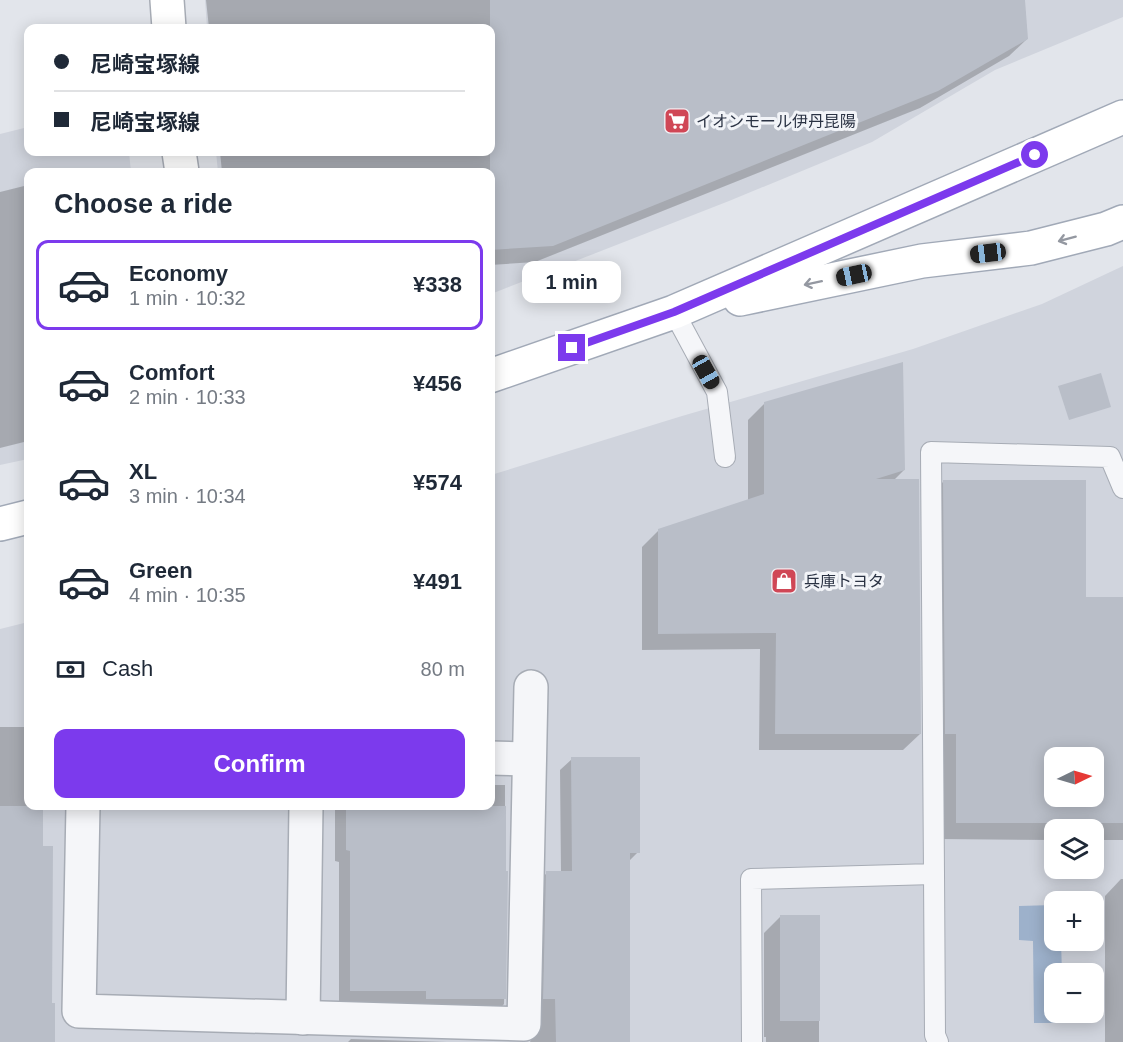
<!DOCTYPE html>
<meta charset="utf-8">
<style>
:root{--surface:#fff;--page:#f2f2f3;--text:#1f2937;--muted:#747a83;--line:#e0e1e3;--accent:#7c3aed}
body{margin:0;font-family:Arial,"Noto Sans JP",sans-serif;background:var(--page);color:var(--text);height:100vh;display:flex;flex-direction:column;font-size:22px;white-space:nowrap}
*{box-sizing:border-box;margin:0}
p{font-size:20px;color:var(--muted)}
.icon{flex:none;width:33px;height:33px;fill:none;stroke:currentColor;stroke-width:2;stroke-linecap:round;stroke-linejoin:round}
.map{position:relative;flex:1;overflow:hidden}
.details{position:absolute;left:24px;top:168px;width:471px;height:642px;display:flex;flex-direction:column;background:var(--surface);border-radius:12px;box-shadow:0 3px 15px #0003}
.details>*{flex:none}
.hud{position:absolute;left:24px;top:24px;width:471px;height:132px;border-radius:12px;box-shadow:0 3px 15px #0003;display:grid;align-content:center;height:132px;padding:0 30px;background:var(--surface)}
.needle{width:39px;rotate:85deg}
.buttons{position:absolute;left:1044px;top:747px;display:grid;gap:12px}
.buttons a{display:grid;place-items:center;width:60px;height:60px;border-radius:12px;background:var(--surface);box-shadow:0 3px 15px #0003;font-size:30px}
.end{position:absolute;width:27px;height:27px;margin:-14px;border:8px solid #7c3aed;background:#fff;box-shadow:0 0 0 3px #fff}
.from{border-radius:50%}
.bubble{position:absolute;height:42px;border-radius:12px;background:var(--surface);box-shadow:0 3px 15px #0003;font-size:20px;font-weight:700;line-height:42px;text-align:center}
.car{position:absolute;width:18px;height:36px;margin:-18px -9px;border-radius:8px;box-shadow:0 0 4px 2px #0007;background:linear-gradient(#222 24%,#8ab4d8 0 40%,#222 0 76%,#8ab4d8 0 86%,#222 0)}
.hud b{display:flex;align-items:center;gap:21px;height:57px;font-size:22px}
.hud b+b{border-top:2px solid var(--line)}
.hud i{width:15px;height:15px;background:var(--text)}
ul{padding:0;list-style:none}
li{display:flex;align-items:center;gap:18px;height:90px;margin:0 12px 9px;padding:0 18px;border:3px solid transparent;border-radius:12px}
li div{flex:1}
li b{display:block;font-size:22px}
li em{font-style:normal;font-weight:700}
li.current{border-color:var(--accent)}
li>.icon{width:54px;height:54px;stroke-width:1.5}
h2{padding:0 30px;font-size:27px;line-height:72px}
.pay{display:flex;align-items:center;gap:15px;height:66px;padding:0 30px;font-size:22px}
.pay p{margin-inline-start:auto}
.button{display:flex;gap:12px;margin-top:auto;padding:12px 30px}
.button a{flex:1;height:69px;border-radius:12px;background:var(--accent);color:#fff;font-size:24px;font-weight:700;line-height:69px;text-align:center}
.map>svg:first-child{display:block}
.built{fill:#d0d4dd;fill-rule:evenodd}
.water{fill:#9db1cb}
.shadow{fill:#0003;fill-rule:evenodd}
.building{fill:#b9bec8;fill-rule:evenodd}
.lines{fill:none;stroke-linecap:round;stroke-linejoin:round}
.lane-casing{stroke:#a7acb5;stroke-width:22}
.street-casing{stroke:#a7acb5;stroke-width:36}
.secondary-casing{stroke:#a7acb5;stroke-width:36}
.primary-casing{stroke:#a1a9b7;stroke-width:36}
.lane{stroke:#f5f6f9;stroke-width:20}
.street{stroke:#f5f6f9;stroke-width:33}
.secondary{stroke:#fff;stroke-width:33}
.primary{stroke:#fff;stroke-width:33}
.oneway{stroke:#9498a1}
.route{stroke:#7c3aed;stroke-width:8}
.labels{text-anchor:middle;stroke-width:6;stroke-linejoin:round;paint-order:stroke}
.poi-label{font-size:16px;fill:#2a3243;stroke:#f2f4f8;text-anchor:start}
</style>
<div class="map">
<svg width="1123" height="1042" viewBox="0 0 1123 1042">
<rect width="100%" height="100%" fill="#e2e5eb"/>
<g class="built">
<path d="M 205,0 L 1123,0 L 1123,17 L 995,70 L 872,142 L 729,201 L 491,294 L 490,172 L 218,172 L 216,152 L 490,152 L 490,28 L 207,28 Z"/>
<path d="M 28,127 L 28,152 L 129,152 L 131,172 L 28,172 L 28,459 L 0,465 L 0,134 Z"/>
<path d="M 1123,266 L 1123,1042 L 0,1042 L 0,629 L 28,622 L 28,806 L 490,806 L 491,475 L 682,416 L 913,349 L 1042,304 ZM 1054,758 L 1094,758 L 1094,796 L 1054,796 ZM 1054,830 L 1094,830 L 1094,868 L 1054,868 ZM 1054,902 L 1094,902 L 1094,940 L 1054,940 ZM 1054,974 L 1094,974 L 1094,1012 L 1054,1012 Z"/>
</g>
<path class="water" d="M 1054,905 L 1054,940 L 1061,941 L 1062,973 L 1054,974 L 1054,1012 L 1062,1013 L 1063,1023 L 1034,1023 L 1033,941 L 1019,940 L 1019,906 Z"/>
<g class="shadow">
<path d="M 206,0 L 1023,0 L 1027,39 L 1009,56 L 920,108 L 535,262 L 490,265 L 490,172 L 222,172 L 220,152 L 490,152 L 490,28 L 209,28 Z"/>
<path d="M 28,185 L 28,441 L 0,448 L 0,192 Z"/>
<path d="M 765,403 L 904,470 L 893,481 L 920,734 L 903,750 L 759,750 L 760,649 L 642,650 L 642,547 L 659,530 L 748,501 L 748,420 Z"/>
<path d="M 944,481 L 1084,599 L 1123,599 L 1123,840 L 1094,840 L 1094,830 L 1054,830 L 1054,840 L 939,839 L 927,498 ZM 1054,758 L 1094,758 L 1094,796 L 1054,796 Z"/>
<path d="M 0,727 L 28,727 L 28,806 L 41,806 L 41,848 L 54,1042 L 0,1042 Z"/>
<path d="M 572,759 L 638,852 L 628,862 L 628,1042 L 530,1042 L 532,1037 L 535,884 L 547,873 L 561,873 L 560,770 Z"/>
<path d="M 490,785 L 505,785 L 505,873 L 507,873 L 504,1004 L 493,1016 L 339,1011 L 339,862 L 335,861 L 335,806 L 490,806 Z"/>
<path d="M 1121,879 L 1123,879 L 1123,1042 L 1105,1042 L 1105,896 Z"/>
<path d="M 781,916 L 819,916 L 819,1042 L 766,1042 L 766,1037 L 764,1037 L 764,933 Z"/>
<path d="M 351,1039 L 447,1042 L 348,1042 Z"/>
</g>
<g class="building">
<path d="M 490,0 L 1025,0 L 1028,39 L 938,91 L 553,246 L 490,250 Z"/>
<path d="M 903,362 L 905,470 L 876,479 L 919,479 L 921,734 L 775,734 L 776,633 L 658,634 L 658,529 L 764,494 L 764,402 Z"/>
<path d="M 1101,373 L 1111,407 L 1069,420 L 1058,386 Z"/>
<path d="M 943,480 L 1086,480 L 1086,597 L 1123,597 L 1123,823 L 956,823 L 956,734 L 945,734 ZM 1054,758 L 1094,758 L 1094,796 L 1054,796 Z"/>
<path d="M 571,757 L 640,757 L 640,853 L 630,853 L 630,1042 L 556,1042 L 555,999 L 543,999 L 546,871 L 572,871 Z"/>
<path d="M 0,806 L 43,806 L 43,846 L 53,846 L 52,1003 L 55,1003 L 55,1042 L 0,1042 Z"/>
<path d="M 346,806 L 506,806 L 506,871 L 508,871 L 506,999 L 426,999 L 426,991 L 350,991 L 350,851 L 346,850 Z"/>
<rect x="780" y="915" width="40" height="106"/>
</g>
<g class="lines">
<g class="lane-casing">
<g id="lane">
<path d="M 674,312 L 717,392 L 725,457"/>
<path d="M 934,874 L 935,1035 L 938,1042"/>
<path d="M 752,1042 L 751,879 L 934,874 L 931,452 L 1110,457 L 1123,488"/>
</g>
</g>
<g class="street-casing">
<g id="street">
<path d="M 490,758 L 529,759"/>
<path d="M 83,806 L 79,1011 L 524,1024 L 531,687"/>
<path d="M 303,1018 L 306,806"/>
</g>
</g>
<g class="secondary-casing">
<g id="secondary">
<path d="M 167,0 L 169,28"/>
<path d="M 179,152 L 182,172"/>
</g>
</g>
<g class="primary-casing">
<g id="primary">
<path d="M 740,299 L 922,261 L 1031,248 L 1106,229 L 1123,222"/>
<path d="M 490,376 L 674,312 L 1123,117"/>
<path d="M 0,524 L 28,517"/>
</g>
</g>
<use href="#lane" class="lane"/>
<use href="#street" class="street"/>
<use href="#secondary" class="secondary"/>
<use href="#primary" class="primary"/>
</g>
<defs><path id="oneway-shaft" d="M-6 0H5M1.5-3L5.5 0L1.5 3" fill="none" stroke-width="1.6" stroke-linecap="round" stroke-linejoin="round" transform="scale(1.5)"/></defs>
<g class="oneway">
<use href="#oneway-shaft" transform="translate(1067 239) rotate(165)"/>
<use href="#oneway-shaft" transform="translate(813 283) rotate(168)"/>
</g>
<g class="lines">
<path class="route" d="M 572,348 L 674,312 L 1035,155"/>
</g>
<defs>
<g id="supermarket-square" transform="scale(1.35)"><rect x="-9" y="-9" width="18" height="18" rx="4" fill="#d04756" stroke="#f2f4f8"/><path d="M-6-5.5h2.5l.6 2H6L4.5 2H-2.5L-4.4-4H-6ZM-1.5 3.2a1.3 1.3 0 1 0 .1 0ZM3 3.2a1.3 1.3 0 1 0 .1 0Z" fill="#fff"/></g>
<g id="shop-square" transform="scale(1.35)"><rect x="-9" y="-9" width="18" height="18" rx="4" fill="#d04756" stroke="#f2f4f8"/><path d="M-5-2.5h2.3a2.7 3.5 0 0 1 5.4 0H5L5.5 6h-11ZM-1.5-2.5h3a1.5 2.3 0 0 0-3 0Z" fill="#fff"/></g>
</defs>
<g fill-rule="evenodd">
<use href="#supermarket-square" x="677" y="121"/>
<use href="#shop-square" x="784" y="581"/>
</g>
<g class="labels">
<g class="poi-label">
<text x="696" y="127">イオンモール伊丹昆陽</text>
<text x="804" y="587">兵庫トヨタ</text>
</g>
</g>
</svg>
<div class="buttons">
<a><svg class="needle" viewBox="-14 -14 28 28"><path d="M0-13l5 13h-10z" fill="#e53935"/><path d="M0 13l5-13h-10z" fill="#747a83"/></svg></a>
<a><svg class="icon" aria-label="layers" viewBox="0 0 24 24"><path d="M12 4l9 5-9 5-9-5zM3 14l9 5 9-5"/></svg></a>
<a>+</a>
<a>−</a>
</div>
<i class="end from" style="left:1035px;top:155px"></i>
<i class="end" style="left:572px;top:348px"></i>
<div class="bubble" style="left:522px;top:261px;width:99px">1 min</div>
<i class="car" style="left:988px;top:253px;rotate:263deg"></i>
<i class="car" style="left:854px;top:275px;rotate:258deg"></i>
<i class="car" style="left:706px;top:372px;rotate:151deg"></i>
<div class="hud">
<b><i class="from"></i>尼崎宝塚線</b>
<b><i></i>尼崎宝塚線</b>
</div>
<section class="details">
<h2>Choose a ride</h2>
<ul>
<li class="current"><svg class="icon" aria-label="car" viewBox="0 0 24 24"><path d="M5 17H2v-5l4-1 3-4h7l3 4 3 1v5h-3M9 17h6M6 11h13"/><circle cx="7" cy="17" r="2"/><circle cx="17" cy="17" r="2"/></svg><div><b>Economy</b><p>1 min · 10:32</p></div><em>¥338</em></li>
<li><svg class="icon" aria-label="car" viewBox="0 0 24 24"><path d="M5 17H2v-5l4-1 3-4h7l3 4 3 1v5h-3M9 17h6M6 11h13"/><circle cx="7" cy="17" r="2"/><circle cx="17" cy="17" r="2"/></svg><div><b>Comfort</b><p>2 min · 10:33</p></div><em>¥456</em></li>
<li><svg class="icon" aria-label="car" viewBox="0 0 24 24"><path d="M5 17H2v-5l4-1 3-4h7l3 4 3 1v5h-3M9 17h6M6 11h13"/><circle cx="7" cy="17" r="2"/><circle cx="17" cy="17" r="2"/></svg><div><b>XL</b><p>3 min · 10:34</p></div><em>¥574</em></li>
<li><svg class="icon" aria-label="car" viewBox="0 0 24 24"><path d="M5 17H2v-5l4-1 3-4h7l3 4 3 1v5h-3M9 17h6M6 11h13"/><circle cx="7" cy="17" r="2"/><circle cx="17" cy="17" r="2"/></svg><div><b>Green</b><p>4 min · 10:35</p></div><em>¥491</em></li>
</ul>
<div class="pay"><svg class="icon" aria-label="cash" viewBox="0 0 24 24"><path d="M3 7h18v10H3z"/><circle cx="12" cy="12" r="2"/></svg>Cash<p>80 m</p></div>
<div class="button"><a>Confirm</a></div>
</section>
</div>
